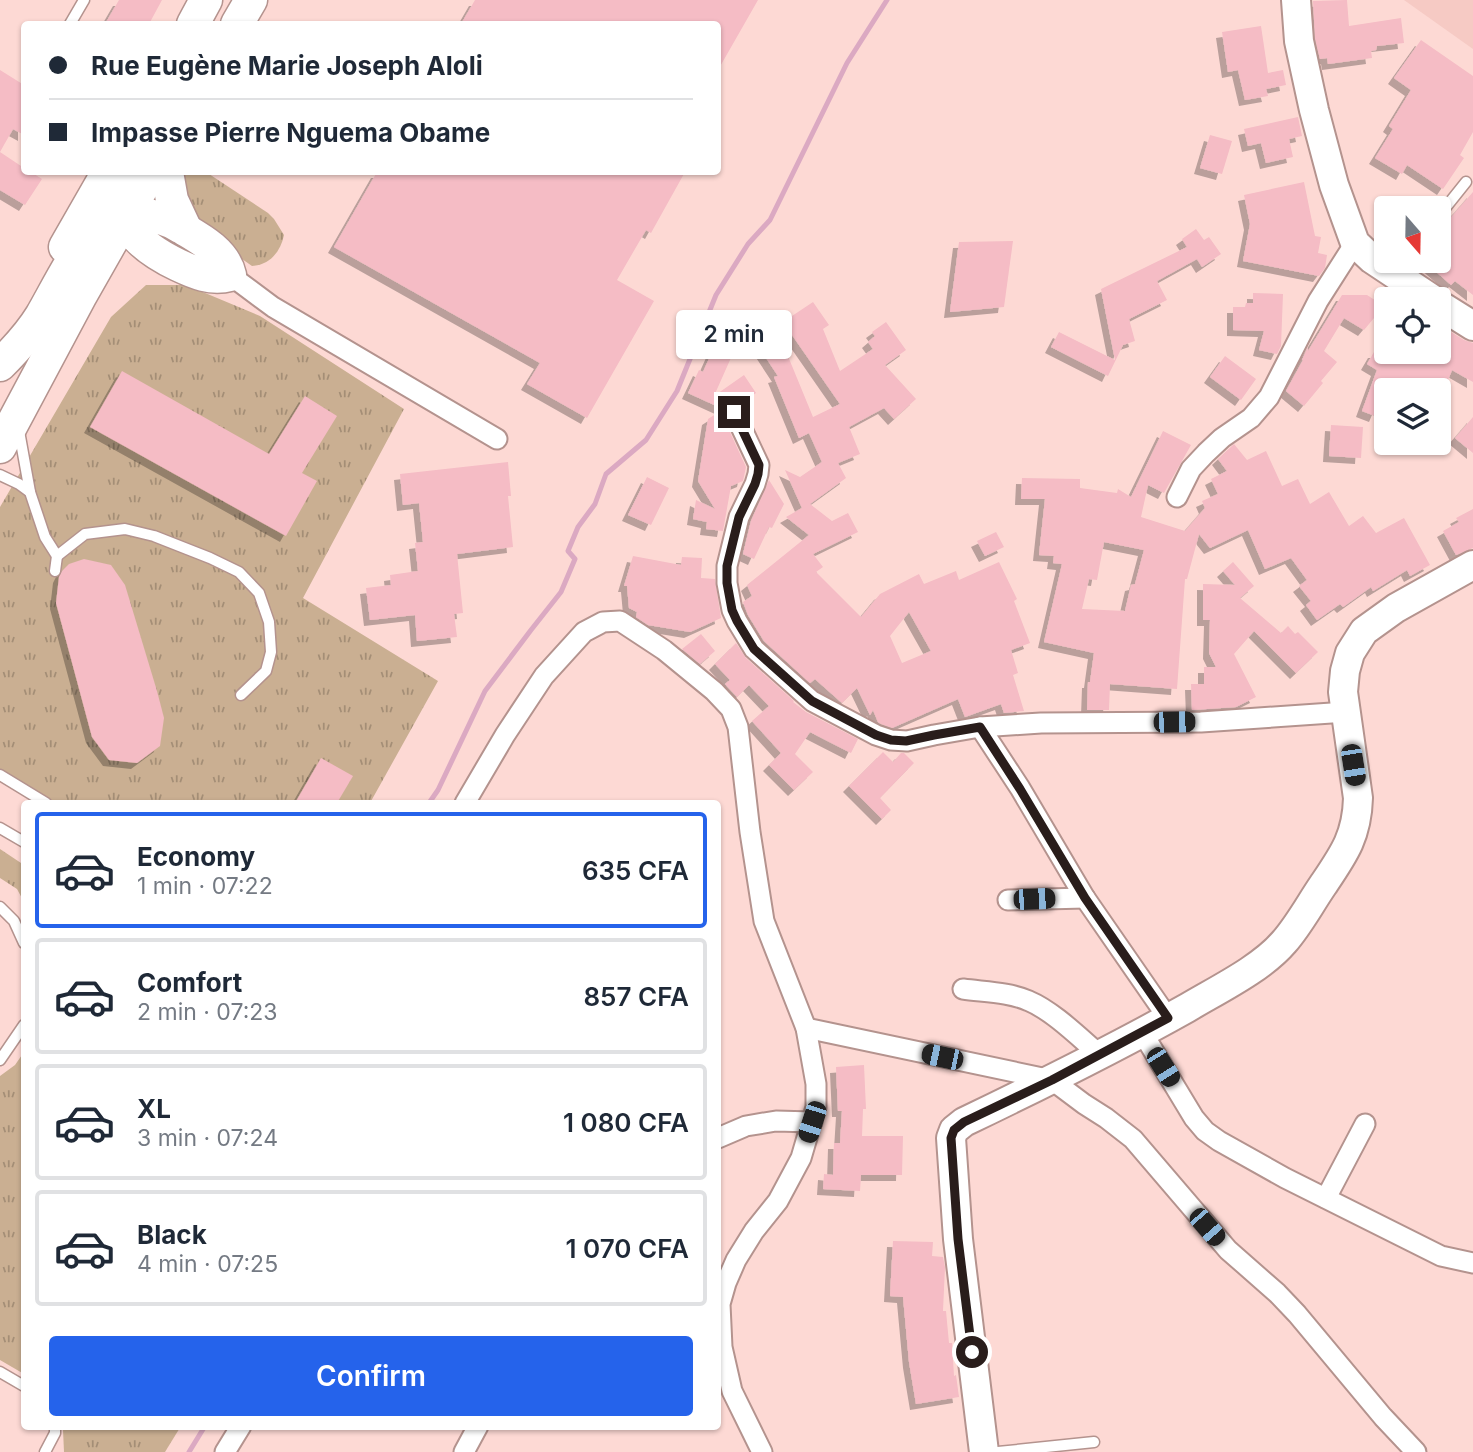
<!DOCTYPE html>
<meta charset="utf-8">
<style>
:root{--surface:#fff;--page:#f6f6f7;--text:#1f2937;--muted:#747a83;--line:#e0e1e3;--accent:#2563eb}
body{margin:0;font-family:Inter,sans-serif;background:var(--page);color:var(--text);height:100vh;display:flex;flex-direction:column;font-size:26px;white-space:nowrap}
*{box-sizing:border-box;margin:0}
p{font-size:23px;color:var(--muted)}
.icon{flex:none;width:38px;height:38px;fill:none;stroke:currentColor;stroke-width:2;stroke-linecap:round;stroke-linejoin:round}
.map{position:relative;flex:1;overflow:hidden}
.details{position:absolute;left:21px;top:800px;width:700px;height:630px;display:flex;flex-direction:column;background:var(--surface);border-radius:7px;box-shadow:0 2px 5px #0004}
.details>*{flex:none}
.guide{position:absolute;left:21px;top:21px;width:700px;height:154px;border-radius:7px;box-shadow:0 2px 5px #0004;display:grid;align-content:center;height:154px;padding:0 28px;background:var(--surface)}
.needle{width:46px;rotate:160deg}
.fabs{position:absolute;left:1374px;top:196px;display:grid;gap:14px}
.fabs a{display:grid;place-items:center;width:77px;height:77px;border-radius:7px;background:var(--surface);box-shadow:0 2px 5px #0004;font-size:35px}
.end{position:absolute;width:32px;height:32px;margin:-16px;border:9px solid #291d1b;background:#fff;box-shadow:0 0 0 4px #fff}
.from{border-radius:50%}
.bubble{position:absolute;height:49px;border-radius:7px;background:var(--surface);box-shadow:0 2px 5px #0004;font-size:23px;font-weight:600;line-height:49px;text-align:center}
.car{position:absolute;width:21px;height:42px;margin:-21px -10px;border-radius:9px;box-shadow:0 0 5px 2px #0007;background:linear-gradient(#222 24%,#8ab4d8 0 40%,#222 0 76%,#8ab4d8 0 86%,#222 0)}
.guide b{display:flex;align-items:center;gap:24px;height:66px;font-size:26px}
.guide b+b{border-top:2px solid var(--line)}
.guide i{width:18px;height:18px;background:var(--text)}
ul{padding:12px 0 0;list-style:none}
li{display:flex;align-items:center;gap:21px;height:116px;margin:0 14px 10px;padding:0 14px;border:4px solid var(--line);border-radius:7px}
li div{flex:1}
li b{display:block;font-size:26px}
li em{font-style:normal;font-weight:600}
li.selected{border-color:var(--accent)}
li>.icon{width:63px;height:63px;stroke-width:1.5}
.cta{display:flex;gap:14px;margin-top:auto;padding:14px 28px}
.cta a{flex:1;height:80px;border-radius:7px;background:var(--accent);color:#fff;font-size:28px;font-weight:600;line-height:80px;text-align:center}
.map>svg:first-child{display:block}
.built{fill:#f6cac4}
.grass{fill:url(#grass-tufts)}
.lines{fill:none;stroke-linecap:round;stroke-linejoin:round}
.stream{stroke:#dba9c2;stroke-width:5}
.building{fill:#f5bcc5;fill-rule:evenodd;filter:url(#shadow)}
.lane-casing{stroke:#b4938e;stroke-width:13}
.street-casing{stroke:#b4938e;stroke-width:23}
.secondary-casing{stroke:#b4938e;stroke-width:32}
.primary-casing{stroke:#b4938e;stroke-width:35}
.lane{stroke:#fff;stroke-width:10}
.street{stroke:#fff;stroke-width:19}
.secondary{stroke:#fff;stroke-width:28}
.primary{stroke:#fff;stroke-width:32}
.route{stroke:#291d1b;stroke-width:9}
</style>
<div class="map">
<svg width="1473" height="1452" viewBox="0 0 1473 1452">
<defs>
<pattern id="grass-tufts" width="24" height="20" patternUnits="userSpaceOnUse" patternTransform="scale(1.75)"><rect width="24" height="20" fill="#caaf92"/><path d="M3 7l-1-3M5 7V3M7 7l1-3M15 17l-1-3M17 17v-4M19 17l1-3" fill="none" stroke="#a48e76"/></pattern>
<filter id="shadow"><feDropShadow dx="-6" dy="6" stdDeviation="0" flood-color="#0004"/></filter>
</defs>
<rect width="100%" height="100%" fill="#fdd9d4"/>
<path class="built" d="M 1404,0 L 1473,0 L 1473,49 Z"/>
<g class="grass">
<path d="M 180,172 L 206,172 L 268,213 L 274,219 L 284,235 C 281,251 270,265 252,266 L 225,247 L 194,220 Z"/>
<path d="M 146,285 L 186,285 L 260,316 L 404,409 L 303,598 L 438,681 L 370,803 L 46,803 L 0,775 L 0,507 L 111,317 Z"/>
<path d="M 0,849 L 24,865 L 24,902 L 17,889 L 0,878 Z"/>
<path d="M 24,1052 L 24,1374 L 0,1360 L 0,1076 L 15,1065 Z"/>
<path d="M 64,1426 L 181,1426 L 165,1452 L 64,1452 L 63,1430 Z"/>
</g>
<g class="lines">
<g class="stream">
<path d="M 429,803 L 438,790 L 485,691 L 531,630 L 561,592 L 575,559 L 568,551 L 578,527 L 595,504 L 606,474 L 646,440 L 677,391 L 716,295 L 748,244 L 770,220 L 847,63 L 887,0"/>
<path d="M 189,1452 L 205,1426"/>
</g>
</g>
<g class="building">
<path d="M 119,0 L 162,0 L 149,24 L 105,24 Z"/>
<path d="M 475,0 L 758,0 L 718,70 L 718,24 L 461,24 Z"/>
<path d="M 1347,0 L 1349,26 L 1401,18 L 1404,43 L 1377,46 L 1376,50 L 1371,51 L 1372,58 L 1328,64 L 1327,58 L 1320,59 L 1315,39 L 1313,1 Z"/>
<path d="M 1261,26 L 1268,73 L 1283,70 L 1286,85 L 1266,89 L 1268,96 L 1245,100 L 1238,70 L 1228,72 L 1222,32 Z"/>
<path d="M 1421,40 L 1473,76 L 1473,132 L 1460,155 L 1464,158 L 1443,189 L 1407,165 L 1402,174 L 1375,158 L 1393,129 L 1389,126 L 1411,90 L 1394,78 Z"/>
<path d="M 0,70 L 24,85 L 24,135 L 13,129 L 0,152 L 24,168 L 24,172 L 31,172 L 42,179 L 25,205 L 0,190 Z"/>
<path d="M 1298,117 L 1302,136 L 1289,139 L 1293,157 L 1266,163 L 1261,143 L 1248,146 L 1244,129 Z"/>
<path d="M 1210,135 L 1232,141 L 1222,174 L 1200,168 Z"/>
<path d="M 377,172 L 685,172 L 651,233 L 646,230 L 617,280 L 654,301 L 587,418 L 527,384 L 540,363 L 334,247 Z"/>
<path d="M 1304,182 L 1315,236 L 1321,237 L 1318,253 L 1327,255 L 1325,268 L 1319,276 L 1243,261 L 1250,224 L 1244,195 Z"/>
<path d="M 1473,192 L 1473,295 L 1455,281 L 1451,285 L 1424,261 L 1438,261 L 1438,232 Z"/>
<path d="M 1196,229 L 1204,240 L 1209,237 L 1221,254 L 1202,267 L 1197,259 L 1157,281 L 1167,300 L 1129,319 L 1135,341 L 1123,345 L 1108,376 L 1051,347 L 1059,332 L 1115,360 L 1101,289 L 1187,247 L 1182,239 Z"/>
<path d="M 1013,241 L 1004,307 L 950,312 L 959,242 Z"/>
<path d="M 1253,293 L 1283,294 L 1281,346 L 1277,354 L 1259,350 L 1264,331 L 1233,330 L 1233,307 L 1245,307 L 1246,303 L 1253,303 Z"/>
<path d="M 1342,295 L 1367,295 L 1384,306 L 1364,330 L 1344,318 L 1324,351 L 1337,362 L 1321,381 L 1323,383 L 1304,406 L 1286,391 L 1303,360 L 1302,360 L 1308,347 L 1308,351 Z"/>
<path d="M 813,302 L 829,325 L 823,329 L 840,371 L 873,349 L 868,342 L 875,336 L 872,332 L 886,322 L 906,350 L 885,365 L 916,399 L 894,419 L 884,408 L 849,427 L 860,454 L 838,463 L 846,478 L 810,504 L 832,521 L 848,513 L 858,532 L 813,554 L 823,567 L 816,572 L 861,617 L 880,594 L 919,574 L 924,584 L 956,571 L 959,580 L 999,562 L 1017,599 L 1014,601 L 1030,643 L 1011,650 L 1018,673 L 1013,675 L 1024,711 L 1004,713 L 1001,704 L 965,717 L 958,699 L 892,728 L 881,724 L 878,722 L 873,710 L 870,715 L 857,688 L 842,703 L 815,679 L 810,683 L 764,641 L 748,615 L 743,602 L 752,596 L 747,585 L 809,535 L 786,517 L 802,508 L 785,470 L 800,477 L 822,462 L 809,433 L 799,438 L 774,377 L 778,376 L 755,341 L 776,327 L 813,417 L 840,404 L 783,322 ZM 909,612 L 931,651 L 902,663 L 890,636 Z"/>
<path d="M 1438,324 L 1464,340 L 1473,343 L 1473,382 L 1452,370 L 1444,390 L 1386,390 L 1386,412 L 1378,409 L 1375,416 L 1362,411 L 1377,370 L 1367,364 L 1374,352 L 1438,352 Z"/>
<path d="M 716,343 L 734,351 L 714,396 L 744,375 L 756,393 L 742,403 L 736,400 L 728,401 L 723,409 L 688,393 L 699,370 L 703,372 Z"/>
<path d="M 1225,356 L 1256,379 L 1241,400 L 1210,377 Z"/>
<path d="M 122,371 L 269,454 L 305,396 L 337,416 L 302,473 L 317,481 L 286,536 L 90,427 Z"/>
<path d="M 722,410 L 723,417 L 746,467 L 743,481 L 731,486 L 723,531 L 706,529 L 707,522 L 693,519 L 696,500 L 715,509 L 698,481 L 708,419 Z"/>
<path d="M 1473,417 L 1473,453 L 1455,438 Z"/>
<path d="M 1331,425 L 1363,427 L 1361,458 L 1329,456 Z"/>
<path d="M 1163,431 L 1191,445 L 1164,493 L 1148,485 L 1141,517 L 1185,531 L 1205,508 L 1202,501 L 1218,494 L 1211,479 L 1227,471 L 1218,459 L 1234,444 L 1247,460 L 1266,451 L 1282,486 L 1298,479 L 1310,504 L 1329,492 L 1349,526 L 1363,516 L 1376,533 L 1404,518 L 1430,565 L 1410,576 L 1407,570 L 1373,591 L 1371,587 L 1343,607 L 1340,604 L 1317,620 L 1306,605 L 1311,601 L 1299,586 L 1307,580 L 1291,558 L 1265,569 L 1248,530 L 1210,548 L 1199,534 L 1187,579 L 1185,579 L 1177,689 L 1110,684 L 1109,710 L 1087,710 L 1088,682 L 1090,682 L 1094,653 L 1044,642 L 1062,564 L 1053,563 L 1054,556 L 1039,555 L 1045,499 L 1021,499 L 1022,478 L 1080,479 L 1080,488 L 1117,493 L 1118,489 L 1131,497 ZM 1104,542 L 1144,550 L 1135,584 L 1131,585 L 1125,611 L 1082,609 L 1089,579 L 1097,580 Z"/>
<path d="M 508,462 L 511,496 L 508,496 L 513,547 L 457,554 L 463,613 L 454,614 L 457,637 L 417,641 L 415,615 L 370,620 L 366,588 L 391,585 L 390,575 L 418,571 L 415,543 L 423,542 L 419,503 L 403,505 L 400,474 Z"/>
<path d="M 647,477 L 669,488 L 651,525 L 628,515 Z"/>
<path d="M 769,480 L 784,504 L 772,528 L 769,527 L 754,559 L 743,554 L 751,521 Z"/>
<path d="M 1473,509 L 1473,548 L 1456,555 L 1443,531 L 1459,522 L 1456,518 Z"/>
<path d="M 996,532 L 1004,547 L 985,556 L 977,541 Z"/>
<path d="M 633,556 L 681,565 L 682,557 L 702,558 L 701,578 L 715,579 L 721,618 L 690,632 L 648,625 L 636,617 L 637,612 L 629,608 L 627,586 L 624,586 Z"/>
<path d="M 84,559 L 111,565 L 125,585 L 157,691 L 164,718 L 160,746 L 137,763 L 109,760 L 92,737 L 56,603 L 59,577 L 62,571 L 69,564 Z"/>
<path d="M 1233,562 L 1254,586 L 1240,598 L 1281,633 L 1288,626 L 1295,634 L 1298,632 L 1318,652 L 1296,673 L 1254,631 L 1234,654 L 1256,697 L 1236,707 L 1192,710 L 1191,684 L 1204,684 L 1204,667 L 1216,667 L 1209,653 L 1210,620 L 1203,620 L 1203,584 L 1235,585 L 1223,571 Z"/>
<path d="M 701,634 L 715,651 L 700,664 L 682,649 Z"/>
<path d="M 736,643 L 746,658 L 794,701 L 793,702 L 806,712 L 858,739 L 851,753 L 810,732 L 795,754 L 813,772 L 794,790 L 769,765 L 781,753 L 752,721 L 769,706 L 749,685 L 737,697 L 725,684 L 730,680 L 715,664 Z"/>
<path d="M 883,752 L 893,762 L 901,753 L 904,753 L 914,763 L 880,798 L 891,810 L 882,819 L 849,786 Z"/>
<path d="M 321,758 L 353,776 L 337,803 L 295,803 Z"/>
<path d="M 864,1065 L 866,1109 L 863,1109 L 862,1136 L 903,1136 L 902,1175 L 861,1175 L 860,1191 L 823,1189 L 824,1174 L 833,1175 L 834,1143 L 840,1143 L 842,1111 L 838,1111 L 836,1067 Z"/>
<path d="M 893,1241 L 933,1242 L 932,1256 L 943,1257 L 945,1267 L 943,1311 L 946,1311 L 949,1343 L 952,1343 L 954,1376 L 956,1375 L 959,1397 L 916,1404 L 909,1362 L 903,1297 L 890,1296 Z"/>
</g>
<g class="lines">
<g class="lane-casing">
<g id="lane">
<path d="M 70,24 L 84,0"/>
<path d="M 1438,217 L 1466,182"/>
<path d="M 19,431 L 30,492 L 45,537 L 57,556 L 55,571"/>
<path d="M 0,475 L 19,484 L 30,492"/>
<path d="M 57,556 L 85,534 L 125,529 L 154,536 L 210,558 L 239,572 L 259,593 L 269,622 L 271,652 L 266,671 L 241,695"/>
<path d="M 0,775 L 46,803"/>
<path d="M 0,828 L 24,842"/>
<path d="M 0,907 L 14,921 L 24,943"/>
<path d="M 0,1060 L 24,1025"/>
<path d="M 0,1372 L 24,1386"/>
<path d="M 45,1452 L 55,1433 L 55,1426"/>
<path d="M 998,1452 L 1094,1442"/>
</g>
</g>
<g class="street-casing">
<g id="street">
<path d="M 230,275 L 273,307 L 497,439"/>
<path d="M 734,412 L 759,465 L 758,474 L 755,484 L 739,517 L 727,566 L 727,583 L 732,610 L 737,621 L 754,649 L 812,701 L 876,735 L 891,740 L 907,741 L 934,735 L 980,727 L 1041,723 L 1201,722 L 1346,712"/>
<path d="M 1177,497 L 1191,469 L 1206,453 L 1222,438 L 1251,418 L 1269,397 L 1318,301 L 1355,243"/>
<path d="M 980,727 L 1020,788 L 1085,898 L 1168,1018"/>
<path d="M 465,803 L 505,735 L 544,676 L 584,632 L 603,622 L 620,621 L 664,650 L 714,691 L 731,709 L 738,727 L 750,832 L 764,921 L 806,1028 L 816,1084 L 816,1107 L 801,1158 L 778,1201 L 754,1231 L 736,1260 L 726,1283 L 720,1304 L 722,1347 L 732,1391 L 762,1452"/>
<path d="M 1008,900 L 1085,898"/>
<path d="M 963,989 C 984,992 1009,992 1029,1001 C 1053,1011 1080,1038 1100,1055"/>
<path d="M 806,1028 L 1052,1080 L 1084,1104 L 1106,1118 L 1133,1139 L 1228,1250 L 1277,1293 L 1297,1314 L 1383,1417 L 1416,1452"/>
<path d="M 1142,1032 L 1194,1118 L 1205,1131 L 1219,1141 L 1285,1178 L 1441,1256 L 1473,1263"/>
<path d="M 718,1138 L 746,1126 L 776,1121 L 812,1122"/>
<path d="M 1326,1198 L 1365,1124"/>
<path d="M 225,1452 L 241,1426"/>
<path d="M 464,1452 L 478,1426"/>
</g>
</g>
<g class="secondary-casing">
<g id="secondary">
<path d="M 1296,0 L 1299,41 L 1314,110 L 1334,185 L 1355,243 L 1372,259 L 1432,299"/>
<path d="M 1438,304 L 1473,326"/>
<path d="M 984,1452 L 958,1239 L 951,1138 L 954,1130 L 964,1122 C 1039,1086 1114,1049 1187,1008 C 1217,990 1261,969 1284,942 C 1299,925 1310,904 1323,885 C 1344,854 1357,836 1358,798 L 1343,692 L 1345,671 L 1350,653 L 1364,631 L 1396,608 L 1473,565"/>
</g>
</g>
<g class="primary-casing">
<g id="primary">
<path d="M 193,24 L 206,0"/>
<path d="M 237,24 L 251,0"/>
<path d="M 167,172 L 172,200 L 186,230"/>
<path d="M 65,247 L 108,172"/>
<path d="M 0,365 C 15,350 30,334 41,316 C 56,291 78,242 101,227 C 108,221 117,219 126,217 C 146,211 164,217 182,228 C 201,239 225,252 230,275 C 211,280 195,273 178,265 C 138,246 108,218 125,172"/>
<path d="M 0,447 L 81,295 L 151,172"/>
</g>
</g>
<use href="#lane" class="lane"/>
<use href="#street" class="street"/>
<use href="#secondary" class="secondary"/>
<use href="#primary" class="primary"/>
</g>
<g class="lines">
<path class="route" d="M 734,412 L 759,465 L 758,474 L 755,484 L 739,517 L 727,566 L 727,583 L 732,610 L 737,621 L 754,649 L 812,701 L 876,735 L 891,740 L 906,741 L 934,735 L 980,727 L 1020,789 L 1085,898 L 1168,1018 L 1052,1080 L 964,1122 L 954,1130 L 951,1138 L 958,1239 L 972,1352"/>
</g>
</svg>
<div class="fabs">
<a><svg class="needle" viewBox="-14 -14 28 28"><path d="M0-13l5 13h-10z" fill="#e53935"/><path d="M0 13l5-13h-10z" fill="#747a83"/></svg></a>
<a><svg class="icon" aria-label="locate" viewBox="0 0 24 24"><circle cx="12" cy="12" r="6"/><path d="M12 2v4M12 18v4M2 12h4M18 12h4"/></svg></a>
<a><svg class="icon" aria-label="layers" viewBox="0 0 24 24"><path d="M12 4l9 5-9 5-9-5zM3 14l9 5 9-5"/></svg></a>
</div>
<i class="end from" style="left:972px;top:1352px"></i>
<i class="end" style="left:734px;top:412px"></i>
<div class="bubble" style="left:676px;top:310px;width:116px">2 min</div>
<i class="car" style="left:1174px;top:722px;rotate:89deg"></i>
<i class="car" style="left:1353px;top:765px;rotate:171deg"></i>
<i class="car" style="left:1034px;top:899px;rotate:88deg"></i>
<i class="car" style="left:942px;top:1057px;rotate:282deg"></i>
<i class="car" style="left:1163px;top:1067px;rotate:148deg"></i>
<i class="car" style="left:812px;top:1122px;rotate:198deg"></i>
<i class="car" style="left:1207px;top:1227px;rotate:139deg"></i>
<div class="guide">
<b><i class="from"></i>Rue Eugène Marie Joseph Aloli</b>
<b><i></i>Impasse Pierre Nguema Obame</b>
</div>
<section class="details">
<ul>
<li class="selected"><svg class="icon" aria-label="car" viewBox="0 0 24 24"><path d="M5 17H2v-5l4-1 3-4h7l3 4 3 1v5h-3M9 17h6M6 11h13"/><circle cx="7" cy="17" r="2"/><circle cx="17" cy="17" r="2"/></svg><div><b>Economy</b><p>1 min · 07:22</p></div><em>635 CFA</em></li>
<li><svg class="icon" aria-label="car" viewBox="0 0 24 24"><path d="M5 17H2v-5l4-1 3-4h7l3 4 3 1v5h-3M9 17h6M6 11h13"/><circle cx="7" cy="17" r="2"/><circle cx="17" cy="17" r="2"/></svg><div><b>Comfort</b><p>2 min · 07:23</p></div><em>857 CFA</em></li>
<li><svg class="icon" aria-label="car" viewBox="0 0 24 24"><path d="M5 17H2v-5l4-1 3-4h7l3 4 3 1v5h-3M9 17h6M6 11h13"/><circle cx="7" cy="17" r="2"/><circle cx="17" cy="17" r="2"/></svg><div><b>XL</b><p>3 min · 07:24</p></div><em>1 080 CFA</em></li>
<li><svg class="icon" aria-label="car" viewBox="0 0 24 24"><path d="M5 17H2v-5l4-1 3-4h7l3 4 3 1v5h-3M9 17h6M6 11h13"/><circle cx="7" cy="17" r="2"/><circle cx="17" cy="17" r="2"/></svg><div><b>Black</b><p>4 min · 07:25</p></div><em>1 070 CFA</em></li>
</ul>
<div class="cta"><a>Confirm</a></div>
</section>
</div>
